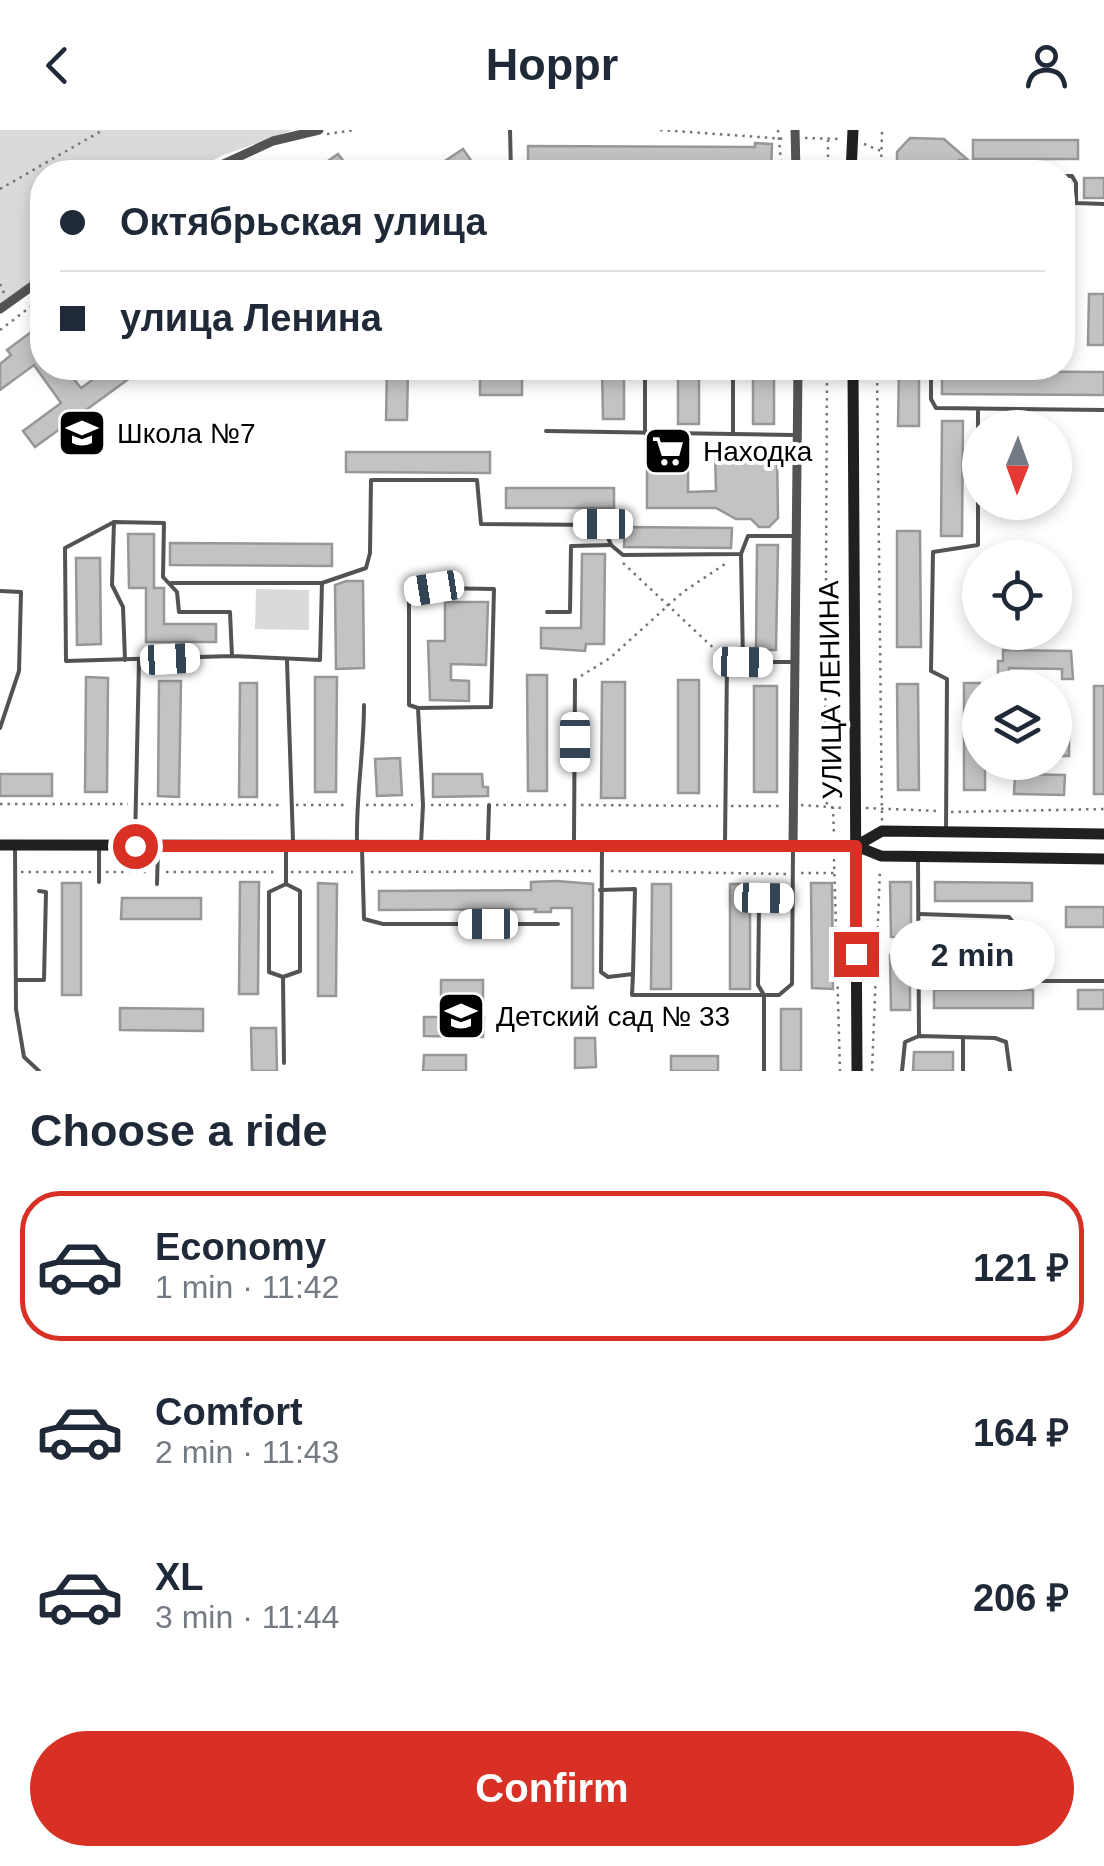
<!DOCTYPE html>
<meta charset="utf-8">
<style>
:root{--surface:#fff;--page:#f6f6f7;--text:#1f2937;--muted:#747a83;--line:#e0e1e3;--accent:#d93025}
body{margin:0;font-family:Helvetica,sans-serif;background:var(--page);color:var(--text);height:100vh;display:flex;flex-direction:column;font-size:38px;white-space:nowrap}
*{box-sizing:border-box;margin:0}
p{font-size:32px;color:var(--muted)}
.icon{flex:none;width:55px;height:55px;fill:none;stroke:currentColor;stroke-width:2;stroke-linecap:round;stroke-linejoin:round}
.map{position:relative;height:941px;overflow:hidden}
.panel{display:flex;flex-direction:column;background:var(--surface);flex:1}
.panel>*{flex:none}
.hud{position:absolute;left:30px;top:30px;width:1045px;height:220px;border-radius:40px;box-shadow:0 5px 15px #0003;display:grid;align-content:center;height:220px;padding:0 30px;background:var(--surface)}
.needle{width:65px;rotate:181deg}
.tools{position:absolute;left:962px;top:280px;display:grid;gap:20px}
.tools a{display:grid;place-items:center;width:110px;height:110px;border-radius:50%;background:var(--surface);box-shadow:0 5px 15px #0003;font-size:50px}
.end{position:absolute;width:45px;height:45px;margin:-22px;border:12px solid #d93025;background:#fff;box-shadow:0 0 0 5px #fff}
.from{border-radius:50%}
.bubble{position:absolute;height:70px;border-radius:35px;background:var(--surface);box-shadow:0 5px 15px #0003;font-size:32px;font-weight:700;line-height:70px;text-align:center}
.car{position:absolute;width:30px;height:60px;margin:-30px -15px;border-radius:12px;box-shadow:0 0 8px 2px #0007;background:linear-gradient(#fff 24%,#345 0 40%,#fff 0 76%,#345 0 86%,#fff 0)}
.hud b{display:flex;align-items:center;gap:35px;height:95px;font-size:38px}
.hud b+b{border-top:2px solid var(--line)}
.hud i{width:25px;height:25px;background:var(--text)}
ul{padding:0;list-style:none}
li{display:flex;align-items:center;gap:30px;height:150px;margin:0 20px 15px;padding:0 10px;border:5px solid transparent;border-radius:40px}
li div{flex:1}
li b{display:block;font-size:38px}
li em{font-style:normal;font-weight:700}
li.active{border-color:var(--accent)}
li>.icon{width:90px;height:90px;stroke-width:1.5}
h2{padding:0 30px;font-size:45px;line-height:120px}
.action{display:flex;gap:20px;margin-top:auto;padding:20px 30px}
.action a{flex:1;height:115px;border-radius:60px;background:var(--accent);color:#fff;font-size:40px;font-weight:700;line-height:115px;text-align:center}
header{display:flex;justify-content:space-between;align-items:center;height:130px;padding:0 30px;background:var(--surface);font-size:45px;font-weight:700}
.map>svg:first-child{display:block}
.green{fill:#dadada}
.building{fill:#c3c3c3;stroke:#979797;stroke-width:2.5}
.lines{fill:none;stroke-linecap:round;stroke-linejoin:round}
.path{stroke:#757575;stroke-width:2.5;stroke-dasharray:2.5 5;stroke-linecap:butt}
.lane{stroke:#535353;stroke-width:4}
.street{stroke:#535353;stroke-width:9}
.secondary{stroke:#202020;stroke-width:11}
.route{stroke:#d93025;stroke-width:12}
.labels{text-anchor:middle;stroke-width:8;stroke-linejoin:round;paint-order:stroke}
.poi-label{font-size:28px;fill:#000;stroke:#fff;text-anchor:start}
.street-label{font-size:28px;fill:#000;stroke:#fff}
</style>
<header><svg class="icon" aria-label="back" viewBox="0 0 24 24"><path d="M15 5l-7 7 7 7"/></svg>Hoppr<svg class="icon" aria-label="person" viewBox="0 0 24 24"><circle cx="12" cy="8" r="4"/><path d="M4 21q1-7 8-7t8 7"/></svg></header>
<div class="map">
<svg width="1104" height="941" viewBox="0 0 1104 941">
<rect width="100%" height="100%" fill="#fff"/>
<g class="green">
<path d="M 0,0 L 293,0 L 221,26 L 191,42 L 42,42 L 42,144 L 0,174 Z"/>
<path d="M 256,459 L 309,460 L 309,500 L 255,499 Z"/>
</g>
<g class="building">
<path d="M 910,8 L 944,9 L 968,30 L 959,30 L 959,40 L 903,42 L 903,37 L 897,37 L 897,22 Z"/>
<rect x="973" y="10" width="105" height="19"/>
<path d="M 755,13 L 772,14 L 771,42 L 756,42 L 756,39 L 528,38 L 528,16 L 755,17 Z"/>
<path d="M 463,19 L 479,42 L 439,42 L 436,37 Z"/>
<path d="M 338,24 L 352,42 L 312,42 Z"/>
<rect x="1084" y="48" width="20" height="20"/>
<path d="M 1089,164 L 1104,164 L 1104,215 L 1088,215 Z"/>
<path d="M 42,194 L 42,238 L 65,238 L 81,258 L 109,238 L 122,238 L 130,248 L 35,317 L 23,301 L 61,273 L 34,235 L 0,260 L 0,234 L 11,225 L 7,220 Z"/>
<path d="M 387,238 L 408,238 L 407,290 L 386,290 Z"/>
<path d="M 602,238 L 624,238 L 624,289 L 603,289 Z"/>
<rect x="678" y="238" width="21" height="56"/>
<rect x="753" y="238" width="21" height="56"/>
<path d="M 899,238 L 919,238 L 919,296 L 898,296 Z"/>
<rect x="480" y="241" width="42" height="24"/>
<path d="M 942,241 L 1104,242 L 1104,265 L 942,264 Z"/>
<path d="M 942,291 L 963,291 L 962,406 L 941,406 Z"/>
<path d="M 647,308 L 682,309 L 682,340 L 688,340 L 688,362 L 716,361 L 715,321 L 771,317 L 771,322 L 777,322 L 778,388 L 769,397 L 759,397 L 751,389 L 736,389 L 716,378 L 647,378 Z"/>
<path d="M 346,322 L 490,322 L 490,343 L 346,342 Z"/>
<rect x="506" y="358" width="108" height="20"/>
<path d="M 625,397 L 732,398 L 731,418 L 624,417 Z"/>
<path d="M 897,401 L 920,401 L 921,517 L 897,517 Z"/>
<path d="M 128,404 L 154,404 L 154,458 L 164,458 L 164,494 L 216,494 L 216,512 L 146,512 L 146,458 L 129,458 Z"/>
<path d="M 170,413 L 332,414 L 332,436 L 170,435 Z"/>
<path d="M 757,415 L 778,415 L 776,520 L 756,520 Z"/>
<path d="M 582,424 L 605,424 L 604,514 L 586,514 L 585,521 L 541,518 L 541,498 L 581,498 Z"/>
<path d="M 76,428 L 100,428 L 101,514 L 77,515 Z"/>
<path d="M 346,451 L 363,451 L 364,538 L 336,539 L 335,455 Z"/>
<path d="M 445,472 L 488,472 L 486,535 L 451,534 L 451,550 L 469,551 L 469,571 L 430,570 L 428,511 L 445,511 Z"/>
<path d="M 1003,520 L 1071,521 L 1073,549 L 1062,549 L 1062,539 L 1009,538 L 1008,548 L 998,548 L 998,531 L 1003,531 Z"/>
<path d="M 527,545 L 547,545 L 547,661 L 528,661 Z"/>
<path d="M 86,547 L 108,548 L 107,662 L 85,662 Z"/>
<path d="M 315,547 L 337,547 L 336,662 L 315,662 Z"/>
<rect x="678" y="550" width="21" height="113"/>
<path d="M 159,551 L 181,551 L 179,667 L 158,666 Z"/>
<path d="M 602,552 L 625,552 L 625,668 L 601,668 Z"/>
<path d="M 240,553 L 257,553 L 257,667 L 239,667 Z"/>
<path d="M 964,553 L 980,553 L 980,632 L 985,632 L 985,660 L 964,660 Z"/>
<path d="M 897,554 L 918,554 L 919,660 L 898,660 Z"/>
<rect x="754" y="556" width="23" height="106"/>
<rect x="1094" y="556" width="10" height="108"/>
<rect x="1055" y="603" width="14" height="23"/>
<path d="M 400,628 L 402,665 L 377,666 L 375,629 Z"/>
<rect x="0" y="644" width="52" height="22"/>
<path d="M 433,644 L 482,644 L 483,657 L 488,657 L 488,666 L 433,667 Z"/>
<path d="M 1015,644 L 1065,645 L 1064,665 L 1014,664 Z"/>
<path d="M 557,751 L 593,754 L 593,858 L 572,858 L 572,778 L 551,778 L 551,782 L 535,782 L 536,779 L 379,780 L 379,761 L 531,760 L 531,752 Z"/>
<path d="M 240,752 L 259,752 L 258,864 L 239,864 Z"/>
<path d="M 890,752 L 911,752 L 911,807 L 891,807 Z"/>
<path d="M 935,752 L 1032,753 L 1032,771 L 935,771 Z"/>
<rect x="62" y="753" width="19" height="112"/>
<path d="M 318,753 L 337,754 L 336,866 L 318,866 Z"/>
<path d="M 811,753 L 832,753 L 833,859 L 812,858 Z"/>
<path d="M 652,754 L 671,754 L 671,859 L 651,859 Z"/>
<rect x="730" y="754" width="20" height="105"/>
<path d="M 122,768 L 201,768 L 201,789 L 121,789 Z"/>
<rect x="1066" y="777" width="38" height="20"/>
<path d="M 890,825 L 910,825 L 910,880 L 891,880 Z"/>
<rect x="441" y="850" width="42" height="20"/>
<rect x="934" y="860" width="99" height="18"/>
<rect x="1078" y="860" width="26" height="19"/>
<path d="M 120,878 L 203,879 L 203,901 L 120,900 Z"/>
<rect x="781" y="879" width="20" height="62"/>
<path d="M 424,887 L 484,887 L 483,907 L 424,906 Z"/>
<path d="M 251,898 L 276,898 L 277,941 L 252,941 Z"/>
<path d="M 575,908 L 595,908 L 596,937 L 575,938 Z"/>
<path d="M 914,922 L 953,922 L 953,941 L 913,941 Z"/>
<path d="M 424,925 L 466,925 L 466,941 L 423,941 Z"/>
<rect x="671" y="926" width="47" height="15"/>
</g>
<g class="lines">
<g class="path">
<path d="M 660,0 L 787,9"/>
<path d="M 778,0 L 782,42"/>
<path d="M 327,4 L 355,0"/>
<path d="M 805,8 L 842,9"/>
<path d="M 864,14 L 881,21"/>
<path d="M 232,42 L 240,38"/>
<path d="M 828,42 L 828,10"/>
<path d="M 881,42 L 882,0"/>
<path d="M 0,59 L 103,0"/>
<path d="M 0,154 L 4,163"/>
<path d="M 0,200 L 42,168"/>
<path d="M 827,238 L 825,672 L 833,678 L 834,706"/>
<path d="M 877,238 L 882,691"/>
<path d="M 623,433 L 723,527"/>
<path d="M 581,546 L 610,528 L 683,462 L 728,432"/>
<path d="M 0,674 L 128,674"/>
<path d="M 141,674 L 283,675"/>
<path d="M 296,675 L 348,675"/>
<path d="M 366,675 L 413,675"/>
<path d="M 431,675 L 483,675"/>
<path d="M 496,675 L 568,675"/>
<path d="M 581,675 L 718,676"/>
<path d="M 801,675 L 843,678"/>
<path d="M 731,676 L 783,676"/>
<path d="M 866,678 L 938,681"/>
<path d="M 951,682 L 1104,679"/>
<path d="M 834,729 L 840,941"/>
<path d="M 611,741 L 788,744"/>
<path d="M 21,742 L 93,742"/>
<path d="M 106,742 L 148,742"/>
<path d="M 166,742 L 278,742"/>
<path d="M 291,742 L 353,742"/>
<path d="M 371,742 L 593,741"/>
<path d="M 801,743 L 834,743"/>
<path d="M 872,941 L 880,739"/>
</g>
<g class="lane">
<path d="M 510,0 L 511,42"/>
<path d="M 1062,46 L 1072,46 L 1076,53 L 1076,73 L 1104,74"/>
<path d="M 645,238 L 645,303"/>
<path d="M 733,238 L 733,304"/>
<path d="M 931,238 L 931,269 L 936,278 L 1104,280"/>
<path d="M 546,301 L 793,305"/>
<path d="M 114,392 L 112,455 L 123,477 L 125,530"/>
<path d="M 171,453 L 322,453"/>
<path d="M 434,458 L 494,459 L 491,577 L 418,578 L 409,575 L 409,462 Z"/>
<path d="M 0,461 L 21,462 L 19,541 L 0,598"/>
<path d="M 547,482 L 570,482 L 571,416 L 611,415"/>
<path d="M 232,526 L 230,482 L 179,482 L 177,462 L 163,447 L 164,393 L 114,392 L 65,418 L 66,531 L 232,526 L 320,530 L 322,453 L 366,438 L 370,423 L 371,350 L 477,350 L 481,394 L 603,395 L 611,415 L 623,425 L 741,424 L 748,406 L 792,406"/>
<path d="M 287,531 L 293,711"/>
<path d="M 743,532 L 793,532"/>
<path d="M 418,578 L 423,675 L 421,714"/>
<path d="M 946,701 L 947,549 L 931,541 L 933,422 L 978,415 L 978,279"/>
<path d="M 488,710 L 489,675"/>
<path d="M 135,711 L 139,531"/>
<path d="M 357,711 C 356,665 364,621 364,575"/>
<path d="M 574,711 L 575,550"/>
<path d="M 725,714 L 727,532 L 743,532 L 741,424"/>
<path d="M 362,719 L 364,789 L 383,794 L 558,794"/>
<path d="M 15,720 L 16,879 L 24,927 L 39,941"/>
<path d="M 602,721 L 601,842 L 608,847 L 633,844 L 632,865 L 764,865 L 764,941"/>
<path d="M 918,731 L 919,906"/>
<path d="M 99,752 L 99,717"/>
<path d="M 157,754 L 158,718"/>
<path d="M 600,760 L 635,759 L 633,844"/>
<path d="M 792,768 L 764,768 L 759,778 L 758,855 L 764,865 L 779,865 L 792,854 L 793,717"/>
<path d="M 919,784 L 1009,787 L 1017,797 L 1018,851"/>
<path d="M 283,847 L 269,842 L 269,762 L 286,754"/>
<path d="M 16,850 L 44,850 L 46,762 L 39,761"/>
<path d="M 918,851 L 1104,851"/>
<path d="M 284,933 L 283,847 L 300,841 L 300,761 L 286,754 L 286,718"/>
<path d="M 902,941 L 905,912 L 919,906 L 995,908 L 1006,912 L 1010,941"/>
<path d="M 963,941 L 963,908"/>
</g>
<g class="street">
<path d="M 795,0 L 796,42"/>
<path d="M 206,42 L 273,11 L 319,0"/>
<path d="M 0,179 L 42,149"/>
<path d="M 793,717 L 798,238"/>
</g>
<g class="secondary">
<path d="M 851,42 L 853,0"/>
<path d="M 853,238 L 857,941"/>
<path d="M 0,715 L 856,716 L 881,726 L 1104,729"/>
<path d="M 856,716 L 882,701 L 1104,704"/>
</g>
</g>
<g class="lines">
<path class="route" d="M 135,716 L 856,716 L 856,824"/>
</g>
<defs>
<g id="school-square" transform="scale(2.5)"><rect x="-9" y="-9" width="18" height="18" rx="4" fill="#000" stroke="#fff"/><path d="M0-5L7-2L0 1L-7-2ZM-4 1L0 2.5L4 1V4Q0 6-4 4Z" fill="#fff"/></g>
<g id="supermarket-square" transform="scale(2.5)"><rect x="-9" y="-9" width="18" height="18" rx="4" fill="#000" stroke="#fff"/><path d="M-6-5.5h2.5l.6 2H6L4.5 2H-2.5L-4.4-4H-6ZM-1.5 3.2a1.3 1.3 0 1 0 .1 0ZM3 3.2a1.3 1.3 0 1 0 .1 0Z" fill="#fff"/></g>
</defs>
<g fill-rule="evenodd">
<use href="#school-square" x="82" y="303"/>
<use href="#supermarket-square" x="668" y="321"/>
<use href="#school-square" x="461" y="886"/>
</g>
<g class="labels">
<g class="poi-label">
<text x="117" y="313">Школа №7</text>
<text x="703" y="331">Находка</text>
<text x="496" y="896">Детский сад № 33</text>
</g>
<g class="street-label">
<text transform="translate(830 560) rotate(-91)" y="10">УЛИЦА ЛЕНИНА</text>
</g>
</g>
</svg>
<div class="tools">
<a><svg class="needle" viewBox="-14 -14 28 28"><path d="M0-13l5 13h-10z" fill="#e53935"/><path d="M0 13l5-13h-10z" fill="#747a83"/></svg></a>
<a><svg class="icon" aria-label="locate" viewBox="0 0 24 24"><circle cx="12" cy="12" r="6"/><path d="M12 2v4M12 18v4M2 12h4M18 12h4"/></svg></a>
<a><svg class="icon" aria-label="layers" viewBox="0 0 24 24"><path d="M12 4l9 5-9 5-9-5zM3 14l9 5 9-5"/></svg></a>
</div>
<i class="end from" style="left:135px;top:716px"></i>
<i class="end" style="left:856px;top:824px"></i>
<div class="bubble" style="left:890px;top:790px;width:165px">2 min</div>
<i class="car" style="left:603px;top:394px;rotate:270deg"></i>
<i class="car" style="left:434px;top:458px;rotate:261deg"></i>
<i class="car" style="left:170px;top:529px;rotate:87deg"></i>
<i class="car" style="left:743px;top:532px;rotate:91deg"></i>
<i class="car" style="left:575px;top:612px;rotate:180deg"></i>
<i class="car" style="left:764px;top:768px;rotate:91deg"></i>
<i class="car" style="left:488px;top:794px;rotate:270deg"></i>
<div class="hud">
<b><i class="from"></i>Октябрьская улица</b>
<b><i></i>улица Ленина</b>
</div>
</div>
<section class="panel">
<h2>Choose a ride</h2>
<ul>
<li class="active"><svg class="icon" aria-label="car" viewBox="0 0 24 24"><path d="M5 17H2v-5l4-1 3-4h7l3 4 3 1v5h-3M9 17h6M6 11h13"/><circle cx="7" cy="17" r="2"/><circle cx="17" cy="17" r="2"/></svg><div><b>Economy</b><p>1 min · 11:42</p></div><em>121 ₽</em></li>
<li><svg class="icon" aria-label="car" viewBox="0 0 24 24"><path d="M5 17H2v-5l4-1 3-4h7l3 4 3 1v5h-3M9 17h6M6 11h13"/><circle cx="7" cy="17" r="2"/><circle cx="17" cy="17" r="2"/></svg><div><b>Comfort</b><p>2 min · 11:43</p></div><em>164 ₽</em></li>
<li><svg class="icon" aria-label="car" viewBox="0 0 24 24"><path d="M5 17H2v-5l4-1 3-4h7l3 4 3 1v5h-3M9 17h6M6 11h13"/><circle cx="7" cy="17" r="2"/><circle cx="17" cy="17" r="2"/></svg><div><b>XL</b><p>3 min · 11:44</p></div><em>206 ₽</em></li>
</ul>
<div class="action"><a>Confirm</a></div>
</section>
